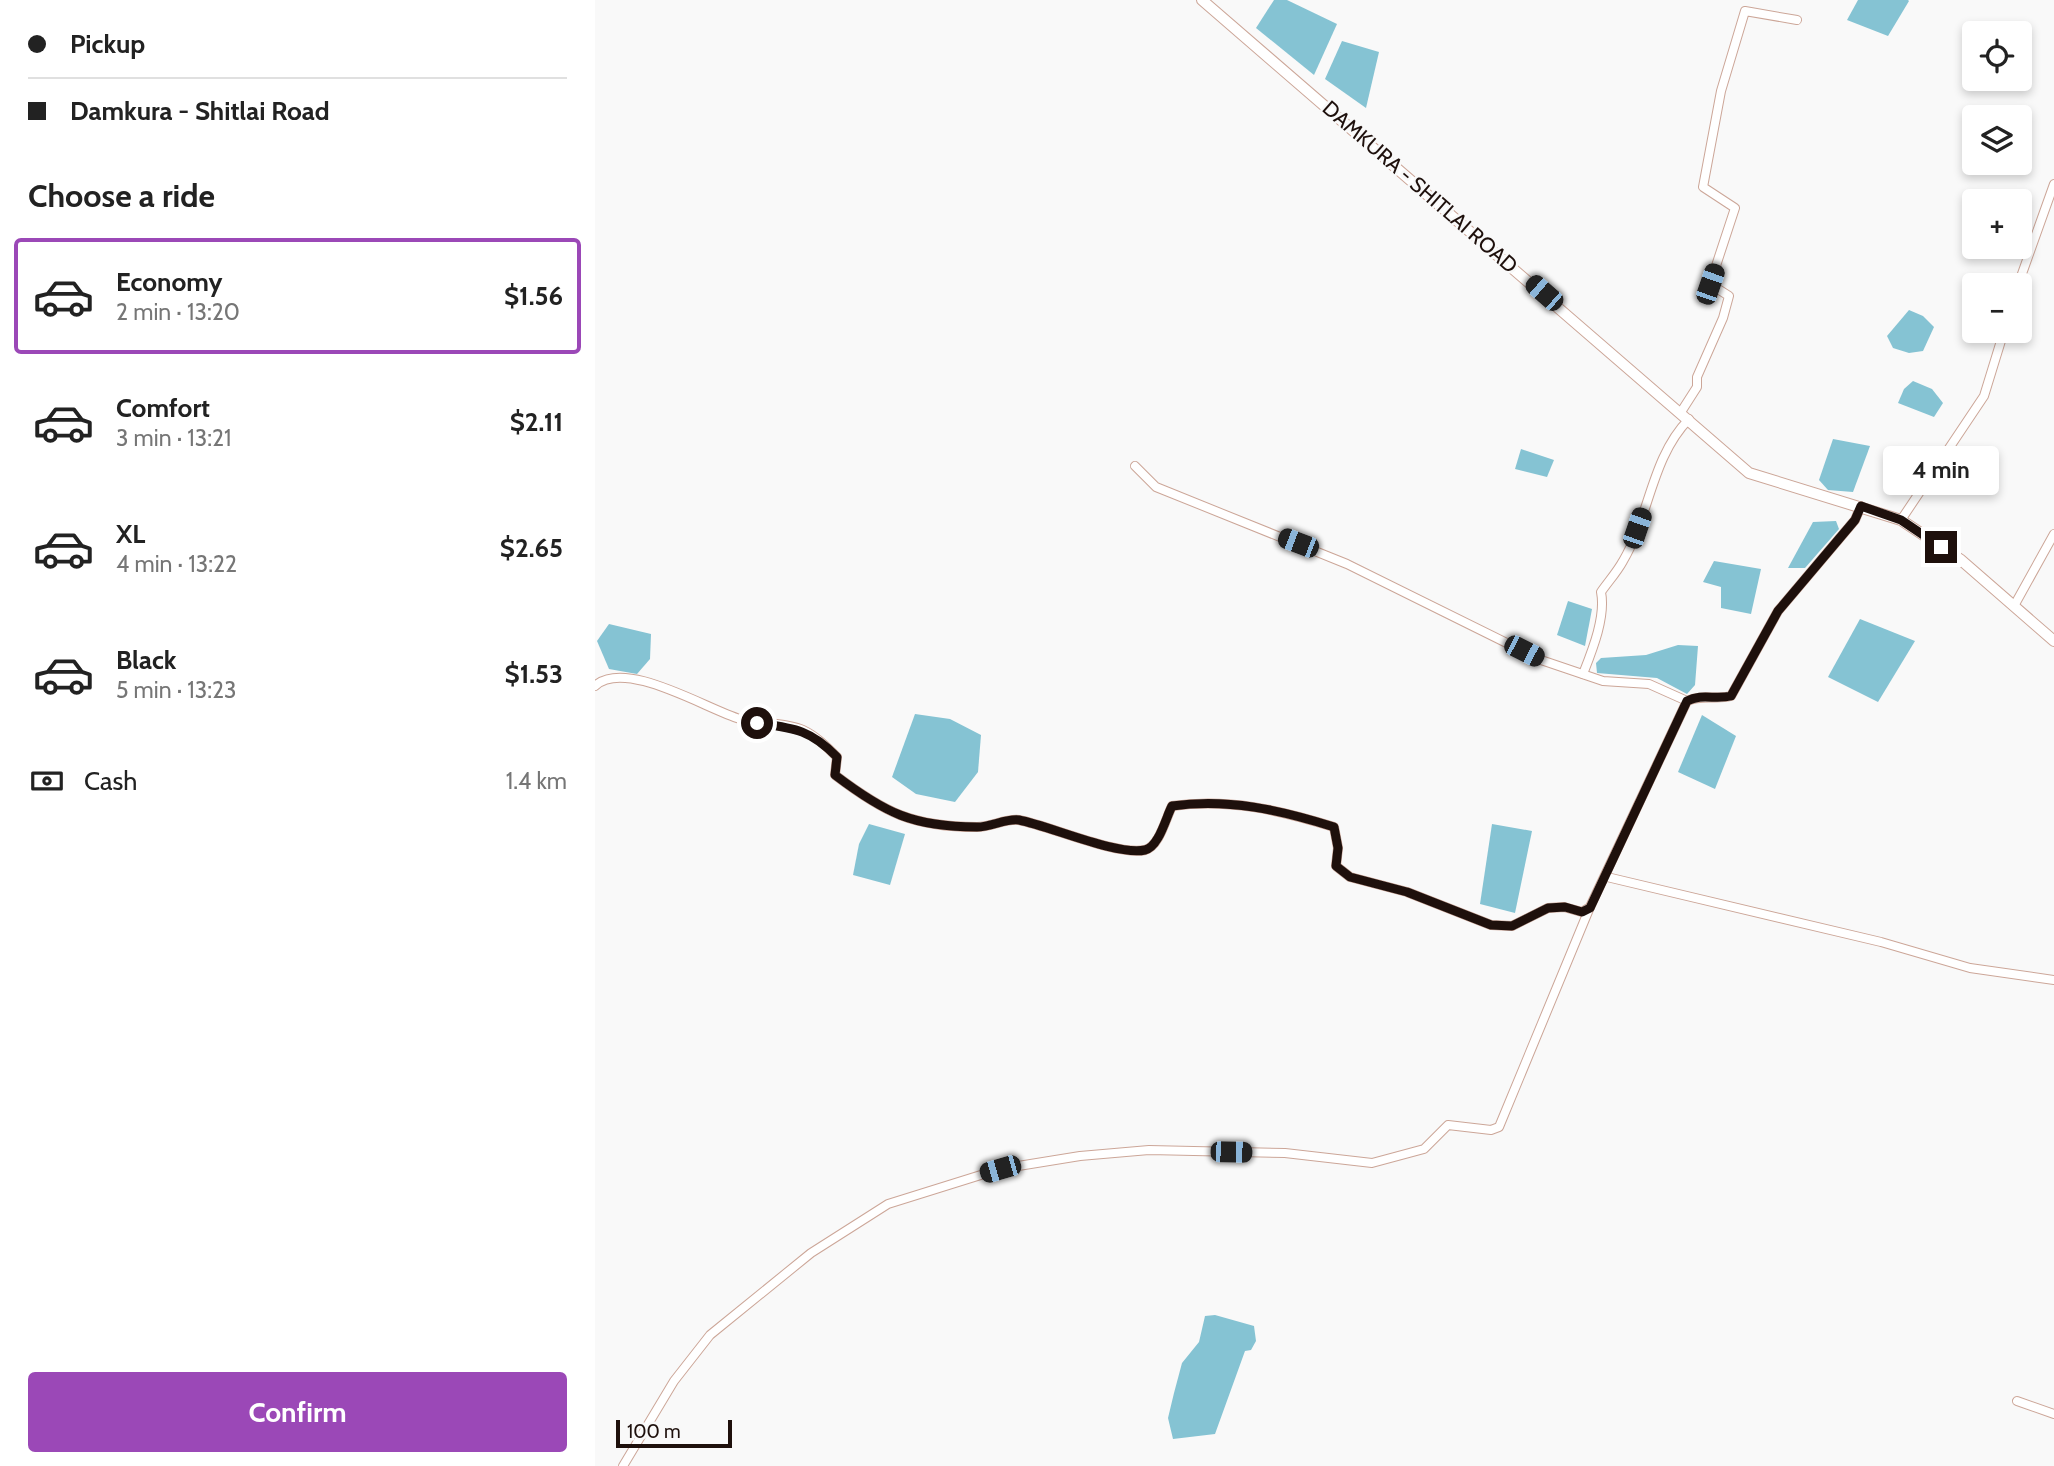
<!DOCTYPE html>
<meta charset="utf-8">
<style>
:root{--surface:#fff;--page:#f6f6f6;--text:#222;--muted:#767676;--line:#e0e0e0;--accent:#9b48b7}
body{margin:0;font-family:Cabin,sans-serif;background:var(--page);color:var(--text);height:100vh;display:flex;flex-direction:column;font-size:26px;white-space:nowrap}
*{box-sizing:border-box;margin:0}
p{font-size:23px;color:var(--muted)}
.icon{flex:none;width:38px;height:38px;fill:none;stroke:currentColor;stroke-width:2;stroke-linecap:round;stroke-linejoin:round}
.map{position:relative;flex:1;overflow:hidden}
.drawer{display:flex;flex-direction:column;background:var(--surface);width:595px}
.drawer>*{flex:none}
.guide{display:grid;align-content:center;height:154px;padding:0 28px;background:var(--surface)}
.controls{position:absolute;left:1367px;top:21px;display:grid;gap:14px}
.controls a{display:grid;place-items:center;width:70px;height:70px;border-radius:7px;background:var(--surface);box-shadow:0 4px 10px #0003;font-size:35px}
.scale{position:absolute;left:21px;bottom:18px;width:116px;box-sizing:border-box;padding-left:7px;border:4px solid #1e100c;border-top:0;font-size:19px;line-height:24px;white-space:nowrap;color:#1e100c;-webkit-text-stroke:5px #f9f9f9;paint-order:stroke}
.end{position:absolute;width:32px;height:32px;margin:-16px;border:9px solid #1e100c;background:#fff;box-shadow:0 0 0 4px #fff}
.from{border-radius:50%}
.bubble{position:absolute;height:49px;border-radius:7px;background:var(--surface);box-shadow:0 4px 10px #0003;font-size:23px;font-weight:700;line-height:49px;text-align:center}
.car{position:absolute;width:21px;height:42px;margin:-21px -10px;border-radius:9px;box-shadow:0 0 5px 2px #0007;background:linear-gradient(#222 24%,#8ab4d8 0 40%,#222 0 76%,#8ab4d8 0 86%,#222 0)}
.guide b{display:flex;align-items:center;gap:24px;height:66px;font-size:26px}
.guide b+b{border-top:2px solid var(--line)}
.guide i{width:18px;height:18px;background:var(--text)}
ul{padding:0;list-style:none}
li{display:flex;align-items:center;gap:21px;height:116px;margin:0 14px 10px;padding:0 14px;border:4px solid transparent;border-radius:7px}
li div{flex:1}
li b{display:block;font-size:26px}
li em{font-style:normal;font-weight:700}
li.on{border-color:var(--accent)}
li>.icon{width:63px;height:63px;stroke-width:1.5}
h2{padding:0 28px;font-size:32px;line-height:84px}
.pay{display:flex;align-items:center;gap:18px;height:77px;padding:0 28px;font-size:26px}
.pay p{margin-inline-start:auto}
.action{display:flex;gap:14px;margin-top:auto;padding:14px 28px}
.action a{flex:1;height:80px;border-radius:7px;background:var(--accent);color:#fff;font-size:28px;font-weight:700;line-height:80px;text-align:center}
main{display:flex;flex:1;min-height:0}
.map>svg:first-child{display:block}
.water{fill:#85c3d3}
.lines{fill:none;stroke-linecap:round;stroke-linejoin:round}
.minor-casing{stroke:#cca698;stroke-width:10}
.tertiary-casing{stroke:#cca698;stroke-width:12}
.minor{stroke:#fff;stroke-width:8}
.tertiary{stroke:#fff;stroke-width:10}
.route{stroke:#1e100c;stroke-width:9}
.labels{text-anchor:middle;stroke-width:5;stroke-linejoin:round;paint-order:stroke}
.street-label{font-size:21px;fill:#1e100c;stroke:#f9f9f9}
</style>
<main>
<section class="drawer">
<div class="guide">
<b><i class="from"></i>Pickup</b>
<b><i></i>Damkura - Shitlai Road</b>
</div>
<h2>Choose a ride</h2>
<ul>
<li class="on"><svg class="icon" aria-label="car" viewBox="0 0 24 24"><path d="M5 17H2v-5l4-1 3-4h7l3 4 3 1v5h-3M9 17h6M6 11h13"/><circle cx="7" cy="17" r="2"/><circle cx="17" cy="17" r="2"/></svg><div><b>Economy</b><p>2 min · 13:20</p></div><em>$1.56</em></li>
<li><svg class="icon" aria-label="car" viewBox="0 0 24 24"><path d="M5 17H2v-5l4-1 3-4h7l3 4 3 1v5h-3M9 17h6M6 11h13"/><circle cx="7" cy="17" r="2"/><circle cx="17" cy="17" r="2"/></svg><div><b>Comfort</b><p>3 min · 13:21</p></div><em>$2.11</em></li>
<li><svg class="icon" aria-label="car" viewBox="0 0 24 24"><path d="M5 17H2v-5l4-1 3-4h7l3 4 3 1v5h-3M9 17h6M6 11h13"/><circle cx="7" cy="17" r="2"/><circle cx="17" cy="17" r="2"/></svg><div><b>XL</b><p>4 min · 13:22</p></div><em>$2.65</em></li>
<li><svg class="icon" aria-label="car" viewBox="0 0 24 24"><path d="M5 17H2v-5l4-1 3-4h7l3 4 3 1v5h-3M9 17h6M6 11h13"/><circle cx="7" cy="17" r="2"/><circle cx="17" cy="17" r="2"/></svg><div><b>Black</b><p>5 min · 13:23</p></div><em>$1.53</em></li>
</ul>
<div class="pay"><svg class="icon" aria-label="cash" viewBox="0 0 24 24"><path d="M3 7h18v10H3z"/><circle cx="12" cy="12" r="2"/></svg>Cash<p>1.4 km</p></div>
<div class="action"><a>Confirm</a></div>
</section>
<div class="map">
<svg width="1459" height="1466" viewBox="0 0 1459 1466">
<rect width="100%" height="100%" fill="#f9f9f9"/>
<g class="water">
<path d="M 679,0 L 692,0 L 742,24 L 719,75 L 661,28 Z"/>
<path d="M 1263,0 L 1313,0 L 1314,1 L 1293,36 L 1252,20 Z"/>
<path d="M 747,41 L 784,52 L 771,108 L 730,79 Z"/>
<path d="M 1314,310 L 1328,316 L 1339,327 L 1328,351 L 1314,353 L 1298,348 L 1292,336 Z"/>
<path d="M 1318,381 L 1337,389 L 1348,403 L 1339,417 L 1303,403 L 1309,389 Z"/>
<path d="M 1238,439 L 1275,446 L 1258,492 L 1233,490 L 1224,480 Z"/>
<path d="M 926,449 L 959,460 L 952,477 L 920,469 Z"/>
<path d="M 1241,521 L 1244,529 L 1210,568 L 1193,568 L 1218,522 Z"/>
<path d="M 1119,561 L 1166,569 L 1156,614 L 1126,608 L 1126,587 L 1108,582 Z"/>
<path d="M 973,601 L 997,609 L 990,646 L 962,635 Z"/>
<path d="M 1265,619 L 1320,641 L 1283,702 L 1233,677 Z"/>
<path d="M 14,624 L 56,634 L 55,659 L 42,674 L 14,669 L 2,641 Z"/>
<path d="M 1083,645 L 1103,646 L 1100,685 L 1092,694 L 1062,678 L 1002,673 L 1001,663 L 1006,658 L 1051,655 Z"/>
<path d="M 320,714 L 355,719 L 386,735 L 383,772 L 360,802 L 321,794 L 297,777 Z"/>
<path d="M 1107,715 L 1141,736 L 1120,789 L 1083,772 Z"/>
<path d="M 274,824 L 310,834 L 295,885 L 258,875 L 264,844 Z"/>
<path d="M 897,824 L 937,831 L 920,913 L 885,904 Z"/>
<path d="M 620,1315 L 659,1326 L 661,1341 L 656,1350 L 650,1351 L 620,1434 L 578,1439 L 573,1418 L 579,1393 L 587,1363 L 604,1342 L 610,1316 Z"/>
</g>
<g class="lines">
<g class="minor-casing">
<g id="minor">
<path d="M 1423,285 L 1459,184"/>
<path d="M 1086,412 L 1102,387 L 1102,377 L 1128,318 L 1134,296 L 1115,284 L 1140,208 L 1108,187 L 1126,91 L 1150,11 L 1202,20"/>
<path d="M 540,466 L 561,487 L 752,564 L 946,660 L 1008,681 L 1054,684 L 1092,701"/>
<path d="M 1306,520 L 1389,396 L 1409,331"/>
<path d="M 1419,606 L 1459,534"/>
<path d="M 988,674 C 997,651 1011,617 1006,592 C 1013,582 1022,572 1028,561 C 1055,515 1056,458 1094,419"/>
<path d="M 0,686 C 30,658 111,709 145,719 C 165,724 190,722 208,730 C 221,736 232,747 242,757 L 240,775 C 290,813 318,827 382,827 C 396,827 412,818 424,820 C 455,826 522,856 550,850 C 564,847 571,818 577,806 C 633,798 685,810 739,827 L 743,848 L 741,866 L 755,877 L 812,892 L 896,925 L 917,926 L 953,908 L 969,907 L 987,912 L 995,907 L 1092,701 C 1107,694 1120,700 1136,696 L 1183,611 L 1260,520 L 1266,506"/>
<path d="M 1012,877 L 1286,942 L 1375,968 L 1459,980"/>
<path d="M 1422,1401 L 1459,1414"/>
<path d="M 28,1466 L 79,1381 L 115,1335 L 216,1253 L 293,1204 L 405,1169 L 485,1156 L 554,1150 L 690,1153 L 777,1163 L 829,1149 L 853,1125 L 896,1130 L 904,1127 L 995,907"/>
</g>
</g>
<g class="tertiary-casing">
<path id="tertiary" d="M 607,0 L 1154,473 L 1306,520 L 1366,560 L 1459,641"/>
</g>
<use href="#minor" class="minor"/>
<use href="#tertiary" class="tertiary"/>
</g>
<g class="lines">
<path class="route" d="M 162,723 C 198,728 215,729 242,757 L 240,775 C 290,813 318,827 382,827 C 396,827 412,818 424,820 C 455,826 522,856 550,850 C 564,847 571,817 577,806 C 633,798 685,810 739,827 L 743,848 L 741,866 L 755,877 L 812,892 L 896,925 L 917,926 L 953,908 L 970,907 L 987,912 L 995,908 L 1092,701 C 1107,693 1120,700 1136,696 L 1183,611 L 1260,520 L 1266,506 L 1306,520 L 1346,547"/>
</g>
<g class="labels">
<g class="street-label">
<text transform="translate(825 187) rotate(41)" y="7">DAMKURA - SHITLAI ROAD</text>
</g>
</g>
</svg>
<div class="controls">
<a><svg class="icon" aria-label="locate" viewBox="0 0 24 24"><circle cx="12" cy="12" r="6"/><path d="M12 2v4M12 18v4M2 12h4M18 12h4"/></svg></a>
<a><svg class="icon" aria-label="layers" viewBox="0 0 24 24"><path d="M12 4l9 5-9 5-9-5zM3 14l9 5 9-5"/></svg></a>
<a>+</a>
<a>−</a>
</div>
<div class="scale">100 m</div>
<i class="end from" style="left:162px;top:723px"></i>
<i class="end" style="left:1346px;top:547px"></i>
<div class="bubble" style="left:1288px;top:446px;width:116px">4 min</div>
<i class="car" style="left:1115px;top:284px;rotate:19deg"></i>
<i class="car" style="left:949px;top:293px;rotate:311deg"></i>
<i class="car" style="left:1042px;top:528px;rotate:19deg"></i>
<i class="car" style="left:703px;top:543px;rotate:291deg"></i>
<i class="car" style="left:929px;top:651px;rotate:117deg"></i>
<i class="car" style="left:636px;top:1152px;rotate:91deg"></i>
<i class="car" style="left:405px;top:1169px;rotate:254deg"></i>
</div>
</main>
